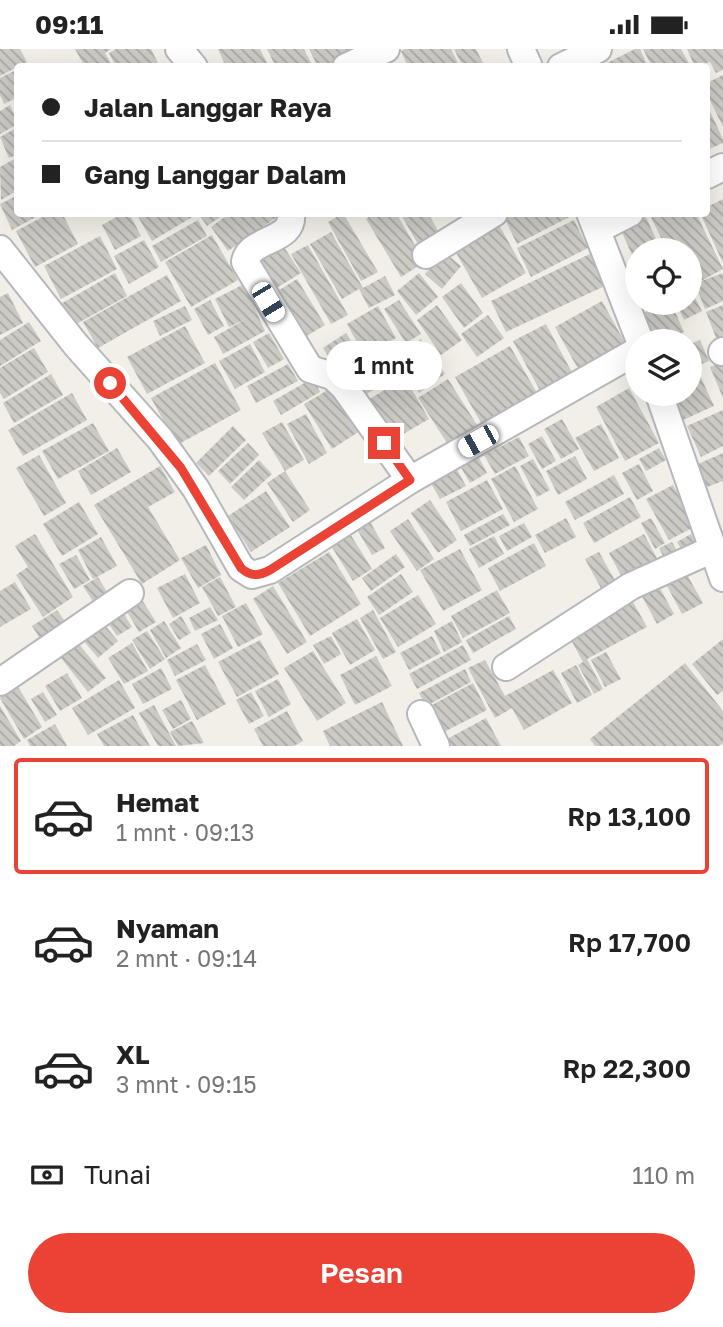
<!DOCTYPE html>
<html lang="id">
<meta charset="utf-8">
<style>
:root{--surface:#fff;--page:#f6f6f6;--text:#222;--muted:#767676;--line:#e0e0e0;--accent:#ea4335}
body{margin:0;font-family:"Golos Text",sans-serif;background:var(--page);color:var(--text);height:100vh;display:flex;flex-direction:column;font-size:26px;white-space:nowrap}
*{box-sizing:border-box;margin:0}
p{font-size:23px;color:var(--muted)}
.icon{flex:none;width:38px;height:38px;fill:none;stroke:currentColor;stroke-width:2;stroke-linecap:round;stroke-linejoin:round}
.map{position:relative;height:697px;overflow:hidden}
.side{display:flex;flex-direction:column;background:var(--surface);flex:1}
.side>*{flex:none}
.guide{position:absolute;left:14px;top:14px;width:696px;height:154px;border-radius:7px;box-shadow:0 7px 28px #0002;display:grid;align-content:center;height:154px;padding:0 28px;background:var(--surface)}
.buttons{position:absolute;left:625px;top:189px;display:grid;gap:14px}
.buttons a{display:grid;place-items:center;width:77px;height:77px;border-radius:50%;background:var(--surface);box-shadow:0 7px 28px #0002;font-size:35px}
.end{position:absolute;width:32px;height:32px;margin:-16px;border:9px solid #ea4335;background:#fff;box-shadow:0 0 0 4px #fff}
.from{border-radius:50%}
.bubble{position:absolute;height:49px;border-radius:24px;background:var(--surface);box-shadow:0 7px 28px #0002;font-size:23px;font-weight:600;line-height:49px;text-align:center}
.car{position:absolute;width:21px;height:42px;margin:-21px -10px;border-radius:9px;box-shadow:0 0 5px 2px #0007;background:linear-gradient(#fff 24%,#345 0 40%,#fff 0 76%,#345 0 86%,#fff 0)}
.guide b{display:flex;align-items:center;gap:24px;height:66px;font-size:26px}
.guide b+b{border-top:2px solid var(--line)}
.guide i{width:18px;height:18px;background:var(--text)}
ul{padding:12px 0 0;list-style:none}
li{display:flex;align-items:center;gap:21px;height:116px;margin:0 14px 10px;padding:0 14px;border:4px solid transparent;border-radius:7px}
li div{flex:1}
li b{display:block;font-size:26px}
li em{font-style:normal;font-weight:600}
li.active{border-color:var(--accent)}
li>.icon{width:63px;height:63px;stroke-width:1.5}
.pay{display:flex;align-items:center;gap:18px;height:77px;padding:0 28px;font-size:26px}
.pay p{margin-inline-start:auto}
.cta{display:flex;gap:14px;margin-top:auto;padding:14px 28px}
.cta a{flex:1;height:80px;border-radius:42px;background:var(--accent);color:#fff;font-size:28px;font-weight:600;line-height:80px;text-align:center}
.status{display:flex;justify-content:space-between;align-items:center;height:49px;padding:0 35px;background:var(--surface);direction:ltr}
.status svg{height:19px;fill:currentColor}
.map>svg:first-child{display:block}
.building{fill:url(#building-back-hatch)}
.lines{fill:none;stroke-linecap:round;stroke-linejoin:round}
.minor-casing{stroke:#b5b8bc;stroke-width:30}
.minor{stroke:#fff;stroke-width:26}
.route{stroke:#ea4335;stroke-width:9}
</style>
<div class="status"><b>09:11</b><svg viewBox="0 0 49 12"><path d="M0 12V9h3v3zM5 12V6h3v6zM10 12V3h3v9zM15 12V0h3v12zM26 1h20v11H26zM47 4h2v5h-2z"/></svg></div>
<div class="map">
<svg width="723" height="697" viewBox="0 0 723 697">
<defs>
<pattern id="building-back-hatch" width="6" height="6" patternUnits="userSpaceOnUse" patternTransform="scale(1.75)"><rect width="6" height="6" fill="#cccac5"/><path d="M-1 5l2 2M0 0l6 6M5-1l2 2" fill="none" stroke="#a9a8a4"/></pattern>
</defs>
<rect width="100%" height="100%" fill="#f1efe8"/>
<g class="building">
<path d="M 0,0 L 20,0 L 27,13 L 0,27 Z"/>
<path d="M 75,0 L 111,0 L 105,4 L 113,18 L 85,18 Z"/>
<path d="M 116,0 L 151,0 L 160,18 L 116,18 L 109,4 Z"/>
<path d="M 218,0 L 260,0 L 269,18 L 226,18 Z"/>
<path d="M 267,0 L 304,0 L 313,18 L 276,18 Z"/>
<path d="M 309,0 L 353,0 L 355,5 L 329,18 L 318,18 Z"/>
<path d="M 405,0 L 451,0 L 460,18 L 408,18 L 401,2 Z"/>
<path d="M 454,0 L 476,0 L 485,18 L 463,18 Z"/>
<path d="M 635,0 L 640,0 L 648,18 L 599,18 Z"/>
<path d="M 643,0 L 681,0 L 691,18 L 652,18 Z"/>
<path d="M 687,0 L 723,0 L 723,21 L 716,24 L 710,13 L 695,18 Z"/>
<path d="M 18,20 L 18,48 L 4,55 L 0,46 L 0,29 Z"/>
<path d="M 723,26 L 723,78 L 707,45 L 707,34 Z"/>
<path d="M 10,56 L 18,75 L 0,85 L 0,62 Z"/>
<path d="M 707,56 L 723,90 L 723,94 L 707,101 Z"/>
<path d="M 18,78 L 18,105 L 9,109 L 0,88 Z"/>
<path d="M 18,108 L 18,141 L 1,151 L 0,118 Z"/>
<path d="M 18,146 L 18,164 L 43,164 L 12,181 L 0,155 Z"/>
<path d="M 723,150 L 723,214 L 700,164 L 707,164 L 707,158 Z"/>
<path d="M 50,164 L 62,164 L 78,195 L 35,218 L 16,182 Z"/>
<path d="M 124,164 L 129,164 L 141,187 L 115,201 L 102,176 Z"/>
<path d="M 136,164 L 193,164 L 194,167 L 152,192 Z"/>
<path d="M 198,164 L 226,164 L 207,177 Z"/>
<path d="M 230,164 L 274,164 L 277,168 L 228,202 L 211,178 Z"/>
<path d="M 343,164 L 378,223 L 361,232 L 328,173 Z"/>
<path d="M 374,164 L 396,164 L 425,213 L 401,228 L 366,170 Z"/>
<path d="M 400,164 L 428,164 L 444,192 L 423,204 Z"/>
<path d="M 502,164 L 577,164 L 517,195 Z"/>
<path d="M 649,164 L 696,164 L 723,220 L 699,233 L 723,224 L 723,252 L 705,260 L 695,235 L 690,237 L 690,201 L 667,201 Z"/>
<path d="M 646,168 L 661,201 L 637,201 L 637,217 L 620,179 Z"/>
<path d="M 495,169 L 526,224 L 482,249 L 451,195 Z"/>
<path d="M 198,171 L 207,187 L 161,213 L 152,197 Z"/>
<path d="M 574,171 L 588,199 L 531,228 L 517,199 Z"/>
<path d="M 331,183 L 363,239 L 385,227 L 395,246 L 369,259 L 359,240 L 342,250 L 310,195 Z"/>
<path d="M 212,186 L 238,231 L 191,258 L 165,213 Z"/>
<path d="M 100,187 L 117,220 L 61,250 L 44,217 Z"/>
<path d="M 144,191 L 159,218 L 129,235 L 114,207 Z"/>
<path d="M 282,195 L 301,224 L 267,245 L 249,216 Z"/>
<path d="M 308,196 L 348,266 L 331,275 L 291,205 Z"/>
<path d="M 444,203 L 461,217 L 442,240 L 425,225 Z"/>
<path d="M 592,204 L 607,236 L 506,283 L 491,252 Z"/>
<path d="M 115,224 L 127,247 L 69,279 L 57,257 Z"/>
<path d="M 419,224 L 438,248 L 416,266 L 397,242 Z"/>
<path d="M 167,226 L 181,252 L 98,299 L 83,273 Z"/>
<path d="M 297,230 L 325,276 L 295,294 L 268,248 Z"/>
<path d="M 461,234 L 483,264 L 464,279 L 442,248 Z"/>
<path d="M 244,235 L 265,282 L 223,305 L 214,288 L 246,270 L 229,278 L 215,250 Z"/>
<path d="M 8,244 L 23,274 L 0,286 L 0,248 Z"/>
<path d="M 693,245 L 702,262 L 684,271 L 676,254 L 690,254 L 690,246 Z"/>
<path d="M 210,251 L 224,277 L 208,286 L 194,260 Z"/>
<path d="M 399,251 L 421,285 L 406,294 L 384,260 Z"/>
<path d="M 602,252 L 629,301 L 582,327 L 555,278 Z"/>
<path d="M 667,254 L 671,254 L 684,283 L 661,292 L 646,292 L 636,267 Z"/>
<path d="M 437,256 L 462,291 L 441,306 L 417,271 Z"/>
<path d="M 723,256 L 723,292 L 718,294 L 706,263 Z"/>
<path d="M 185,257 L 192,271 L 160,287 L 153,272 Z"/>
<path d="M 378,257 L 396,289 L 364,306 L 347,275 Z"/>
<path d="M 488,266 L 504,289 L 477,308 L 461,285 Z"/>
<path d="M 29,273 L 41,292 L 0,317 L 0,291 Z"/>
<path d="M 546,275 L 576,331 L 544,349 L 513,292 Z"/>
<path d="M 185,277 L 205,314 L 147,345 L 127,308 Z"/>
<path d="M 269,284 L 284,310 L 268,319 L 253,293 Z"/>
<path d="M 346,284 L 363,311 L 340,326 L 323,299 Z"/>
<path d="M 421,290 L 445,325 L 419,344 L 395,309 Z"/>
<path d="M 700,291 L 709,312 L 690,320 L 690,295 Z"/>
<path d="M 250,295 L 265,323 L 235,340 L 219,312 Z"/>
<path d="M 510,297 L 541,351 L 486,383 L 455,328 Z"/>
<path d="M 34,299 L 48,323 L 4,350 L 0,344 L 0,319 Z"/>
<path d="M 387,301 L 401,324 L 360,349 L 346,326 Z"/>
<path d="M 723,313 L 723,349 L 710,318 Z"/>
<path d="M 215,314 L 241,361 L 177,396 L 151,349 Z"/>
<path d="M 288,315 L 298,332 L 256,354 L 247,337 Z"/>
<path d="M 698,322 L 714,357 L 674,375 L 661,345 L 690,345 L 690,326 Z"/>
<path d="M 51,325 L 63,346 L 14,374 L 3,354 Z"/>
<path d="M 313,329 L 320,343 L 281,366 L 273,352 Z"/>
<path d="M 405,329 L 429,370 L 388,394 L 364,353 Z"/>
<path d="M 448,330 L 479,379 L 449,397 L 418,349 Z"/>
<path d="M 333,338 L 360,382 L 332,400 L 304,355 Z"/>
<path d="M 629,339 L 659,394 L 625,412 L 596,358 Z"/>
<path d="M 72,344 L 87,371 L 23,407 L 8,381 Z"/>
<path d="M 723,361 L 723,397 L 701,408 L 687,377 Z"/>
<path d="M 306,365 L 327,404 L 309,415 L 287,375 Z"/>
<path d="M 562,370 L 579,400 L 561,410 L 544,380 Z"/>
<path d="M 282,373 L 304,411 L 285,422 L 262,384 Z"/>
<path d="M 93,374 L 109,402 L 58,430 L 42,402 Z"/>
<path d="M 601,375 L 619,409 L 594,422 L 575,389 Z"/>
<path d="M 233,377 L 246,391 L 209,427 L 196,414 Z"/>
<path d="M 542,387 L 556,412 L 542,420 L 528,395 Z"/>
<path d="M 519,388 L 529,407 L 495,425 L 484,406 Z"/>
<path d="M 248,394 L 259,406 L 230,435 L 218,422 Z"/>
<path d="M 117,399 L 131,423 L 91,446 L 78,422 Z"/>
<path d="M 659,399 L 666,411 L 646,422 L 639,410 Z"/>
<path d="M 723,404 L 723,432 L 707,438 L 698,415 Z"/>
<path d="M 477,405 L 487,424 L 470,434 L 459,415 Z"/>
<path d="M 39,406 L 66,454 L 44,467 L 16,419 Z"/>
<path d="M 575,407 L 587,430 L 558,446 L 546,422 Z"/>
<path d="M 533,410 L 550,441 L 537,448 L 520,417 Z"/>
<path d="M 259,411 L 272,425 L 244,451 L 231,438 Z"/>
<path d="M 639,415 L 653,442 L 637,451 L 622,424 Z"/>
<path d="M 160,417 L 175,443 L 148,458 L 180,511 L 142,535 L 94,456 Z"/>
<path d="M 455,417 L 466,437 L 440,450 L 429,431 Z"/>
<path d="M 515,417 L 538,460 L 514,473 L 491,430 Z"/>
<path d="M 285,422 L 310,461 L 293,473 L 267,434 Z"/>
<path d="M 614,426 L 624,445 L 575,471 L 565,453 Z"/>
<path d="M 487,431 L 503,460 L 461,482 L 446,453 Z"/>
<path d="M 673,436 L 696,477 L 669,491 L 646,450 Z"/>
<path d="M 266,442 L 290,478 L 251,503 L 228,467 Z"/>
<path d="M 630,448 L 641,468 L 594,494 L 583,474 Z"/>
<path d="M 430,451 L 457,491 L 438,504 L 411,464 Z"/>
<path d="M 79,453 L 98,485 L 62,507 L 43,475 Z"/>
<path d="M 364,462 L 385,499 L 372,506 L 351,470 Z"/>
<path d="M 503,465 L 510,476 L 470,497 L 464,486 Z"/>
<path d="M 566,469 L 576,488 L 545,504 L 535,486 Z"/>
<path d="M 651,469 L 665,494 L 655,500 L 641,474 Z"/>
<path d="M 408,470 L 434,510 L 417,522 L 390,482 Z"/>
<path d="M 524,474 L 532,488 L 507,502 L 499,487 Z"/>
<path d="M 344,475 L 372,520 L 353,532 L 325,487 Z"/>
<path d="M 35,485 L 73,548 L 43,568 L 16,526 L 28,518 L 15,497 Z"/>
<path d="M 644,485 L 659,513 L 624,532 L 609,504 Z"/>
<path d="M 691,485 L 700,501 L 686,508 L 677,493 Z"/>
<path d="M 494,487 L 504,505 L 479,519 L 469,500 Z"/>
<path d="M 101,488 L 117,517 L 93,530 L 78,501 Z"/>
<path d="M 672,493 L 682,511 L 669,518 L 659,499 Z"/>
<path d="M 534,494 L 546,517 L 500,542 L 488,519 Z"/>
<path d="M 206,496 L 221,526 L 198,539 L 181,509 Z"/>
<path d="M 460,500 L 482,541 L 443,562 L 420,521 Z"/>
<path d="M 329,503 L 361,555 L 310,587 L 278,534 Z"/>
<path d="M 599,503 L 617,535 L 603,543 L 585,510 Z"/>
<path d="M 396,505 L 405,518 L 371,542 L 362,529 Z"/>
<path d="M 76,506 L 90,531 L 74,540 L 59,515 Z"/>
<path d="M 686,524 L 703,554 L 682,565 L 666,535 Z"/>
<path d="M 185,525 L 200,554 L 173,569 L 157,539 Z"/>
<path d="M 401,525 L 413,543 L 379,566 L 367,548 Z"/>
<path d="M 98,528 L 111,550 L 97,559 L 83,537 Z"/>
<path d="M 220,528 L 236,558 L 218,567 L 202,538 Z"/>
<path d="M 655,530 L 674,565 L 657,575 L 638,540 Z"/>
<path d="M 15,533 L 31,560 L 0,578 L 0,542 Z"/>
<path d="M 273,537 L 307,593 L 287,605 L 253,550 Z"/>
<path d="M 497,541 L 510,564 L 463,589 L 451,567 Z"/>
<path d="M 628,544 L 647,578 L 587,610 L 603,640 L 594,645 L 578,616 L 583,613 L 564,578 Z"/>
<path d="M 139,546 L 156,573 L 139,583 L 123,556 Z"/>
<path d="M 418,546 L 436,575 L 398,598 L 380,569 Z"/>
<path d="M 246,554 L 263,585 L 238,598 L 222,567 Z"/>
<path d="M 210,558 L 218,571 L 195,582 L 189,569 Z"/>
<path d="M 57,561 L 70,580 L 45,597 L 32,577 Z"/>
<path d="M 373,561 L 396,603 L 383,610 L 360,569 Z"/>
<path d="M 122,562 L 132,578 L 117,587 L 106,571 Z"/>
<path d="M 181,567 L 191,584 L 179,591 L 169,575 Z"/>
<path d="M 509,567 L 516,580 L 473,604 L 466,591 Z"/>
<path d="M 357,570 L 375,601 L 350,616 L 332,584 Z"/>
<path d="M 164,572 L 181,599 L 166,609 L 150,581 Z"/>
<path d="M 452,572 L 462,593 L 444,603 L 434,582 Z"/>
<path d="M 103,574 L 118,592 L 98,609 L 83,591 Z"/>
<path d="M 220,575 L 233,599 L 214,610 L 201,585 Z"/>
<path d="M 147,582 L 165,610 L 150,620 L 132,591 Z"/>
<path d="M 331,587 L 341,605 L 324,615 L 313,596 Z"/>
<path d="M 432,587 L 441,604 L 409,621 L 400,604 Z"/>
<path d="M 723,590 L 723,642 L 717,646 L 692,615 Z"/>
<path d="M 260,591 L 279,625 L 237,648 L 218,613 Z"/>
<path d="M 132,594 L 148,622 L 124,635 L 108,609 Z"/>
<path d="M 79,595 L 106,629 L 88,643 L 61,609 Z"/>
<path d="M 197,595 L 206,611 L 175,627 L 167,611 Z"/>
<path d="M 463,596 L 471,611 L 417,640 L 409,625 Z"/>
<path d="M 313,602 L 346,654 L 317,672 L 284,619 Z"/>
<path d="M 606,603 L 621,630 L 605,638 L 591,611 Z"/>
<path d="M 376,607 L 392,637 L 355,656 L 340,626 Z"/>
<path d="M 485,611 L 505,647 L 553,621 L 572,654 L 524,681 L 512,659 L 495,669 L 468,619 Z"/>
<path d="M 685,614 L 723,662 L 723,694 L 719,697 L 595,697 L 590,690 Z"/>
<path d="M 205,616 L 226,655 L 197,671 L 176,631 Z"/>
<path d="M 576,616 L 592,646 L 577,654 L 561,624 Z"/>
<path d="M 161,619 L 172,640 L 143,655 L 132,635 Z"/>
<path d="M 465,620 L 471,633 L 426,657 L 419,644 Z"/>
<path d="M 67,624 L 82,649 L 60,662 L 45,637 Z"/>
<path d="M 278,630 L 291,655 L 269,668 L 255,642 Z"/>
<path d="M 119,631 L 135,659 L 88,686 L 72,659 Z"/>
<path d="M 473,634 L 487,661 L 442,684 L 428,658 Z"/>
<path d="M 17,636 L 42,678 L 24,690 L 0,649 Z"/>
<path d="M 43,643 L 57,666 L 45,673 L 31,650 Z"/>
<path d="M 251,643 L 264,667 L 249,675 L 236,651 Z"/>
<path d="M 181,651 L 191,670 L 173,680 L 162,661 Z"/>
<path d="M 382,653 L 403,697 L 330,697 L 323,682 Z"/>
<path d="M 154,656 L 176,697 L 158,697 L 139,664 Z"/>
<path d="M 0,657 L 21,692 L 14,697 L 0,697 Z"/>
<path d="M 287,662 L 303,692 L 294,697 L 263,697 L 254,680 Z"/>
<path d="M 133,666 L 150,697 L 104,697 L 97,685 Z"/>
<path d="M 486,669 L 501,697 L 451,697 L 447,690 Z"/>
<path d="M 192,672 L 204,694 L 178,697 L 170,683 Z"/>
<path d="M 55,675 L 67,697 L 30,697 L 27,691 Z"/>
</g>
<g class="lines">
<g class="minor-casing">
<g id="minor">
<path d="M 179,0 L 194,18"/>
<path d="M 521,0 L 529,18"/>
<path d="M 346,18 L 386,0"/>
<path d="M 561,18 L 598,0"/>
<path d="M 707,126 L 723,118"/>
<path d="M 291,164 C 295,194 249,188 245,213 L 310,320 L 332,327 L 344,338 L 410,431"/>
<path d="M 590,164 L 640,292"/>
<path d="M 597,181 L 630,164"/>
<path d="M 0,200 L 76,296 L 160,390 L 196,440 L 241,519 L 252,526 L 270,521 L 410,431 L 637,302"/>
<path d="M 426,206 L 494,164"/>
<path d="M 722,303 L 723,302"/>
<path d="M 659,345 L 723,529"/>
<path d="M 506,618 L 631,537 L 713,500"/>
<path d="M 0,633 L 130,544"/>
<path d="M 421,665 L 436,697"/>
</g>
</g>
<use href="#minor" class="minor"/>
</g>
<g class="lines">
<path class="route" d="M 110,334 L 181,419 L 241,519 C 251,528 259,527 270,521 L 410,431 L 384,394"/>
</g>
</svg>
<div class="buttons">
<a><svg class="icon" aria-label="locate" viewBox="0 0 24 24"><circle cx="12" cy="12" r="6"/><path d="M12 2v4M12 18v4M2 12h4M18 12h4"/></svg></a>
<a><svg class="icon" aria-label="layers" viewBox="0 0 24 24"><path d="M12 4l9 5-9 5-9-5zM3 14l9 5 9-5"/></svg></a>
</div>
<i class="end from" style="left:110px;top:334px"></i>
<i class="end" style="left:384px;top:394px"></i>
<div class="bubble" style="left:326px;top:292px;width:116px">1 mnt</div>
<i class="car" style="left:268px;top:253px;rotate:149deg"></i>
<i class="car" style="left:478px;top:392px;rotate:241deg"></i>
<div class="guide">
<b><i class="from"></i>Jalan Langgar Raya</b>
<b><i></i>Gang Langgar Dalam</b>
</div>
</div>
<section class="side">
<ul>
<li class="active"><svg class="icon" aria-label="car" viewBox="0 0 24 24"><path d="M5 17H2v-5l4-1 3-4h7l3 4 3 1v5h-3M9 17h6M6 11h13"/><circle cx="7" cy="17" r="2"/><circle cx="17" cy="17" r="2"/></svg><div><b>Hemat</b><p>1 mnt · 09:13</p></div><em>Rp 13,100</em></li>
<li><svg class="icon" aria-label="car" viewBox="0 0 24 24"><path d="M5 17H2v-5l4-1 3-4h7l3 4 3 1v5h-3M9 17h6M6 11h13"/><circle cx="7" cy="17" r="2"/><circle cx="17" cy="17" r="2"/></svg><div><b>Nyaman</b><p>2 mnt · 09:14</p></div><em>Rp 17,700</em></li>
<li><svg class="icon" aria-label="car" viewBox="0 0 24 24"><path d="M5 17H2v-5l4-1 3-4h7l3 4 3 1v5h-3M9 17h6M6 11h13"/><circle cx="7" cy="17" r="2"/><circle cx="17" cy="17" r="2"/></svg><div><b>XL</b><p>3 mnt · 09:15</p></div><em>Rp 22,300</em></li>
</ul>
<div class="pay"><svg class="icon" aria-label="cash" viewBox="0 0 24 24"><path d="M3 7h18v10H3z"/><circle cx="12" cy="12" r="2"/></svg>Tunai<p>110 m</p></div>
<div class="cta"><a>Pesan</a></div>
</section>
